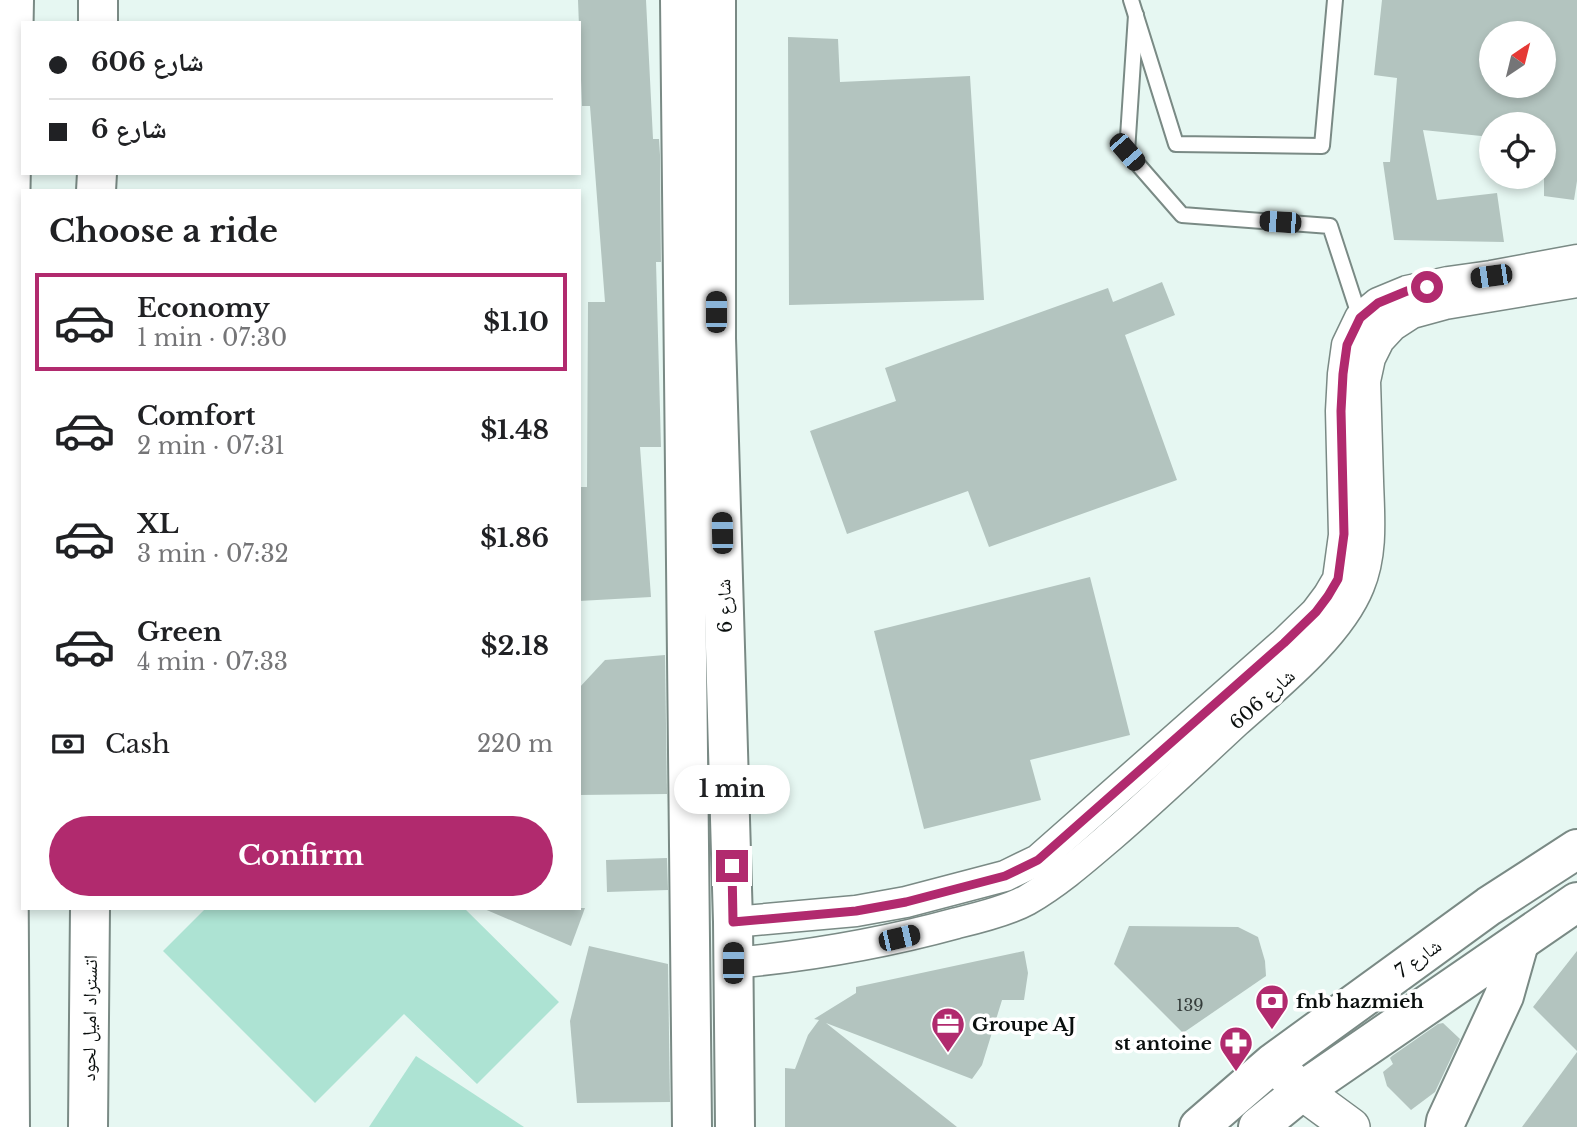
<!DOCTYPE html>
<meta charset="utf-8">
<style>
:root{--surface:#fff;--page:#f2f2f2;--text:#202124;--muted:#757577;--line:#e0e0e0;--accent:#b12a6e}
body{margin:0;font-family:"Libre Baskerville","Noto Naskh Arabic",serif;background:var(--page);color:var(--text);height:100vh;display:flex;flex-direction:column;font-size:26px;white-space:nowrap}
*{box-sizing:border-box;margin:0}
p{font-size:23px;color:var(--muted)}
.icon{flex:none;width:38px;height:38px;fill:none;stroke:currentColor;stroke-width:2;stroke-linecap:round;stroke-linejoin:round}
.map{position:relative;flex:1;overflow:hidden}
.side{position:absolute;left:21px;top:189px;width:560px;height:721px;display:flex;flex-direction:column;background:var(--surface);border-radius:0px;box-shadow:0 4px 10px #0003}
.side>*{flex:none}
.top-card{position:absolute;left:21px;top:21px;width:560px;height:154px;border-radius:0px;box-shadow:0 4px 10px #0003;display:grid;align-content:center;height:154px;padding:0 28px;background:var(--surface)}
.needle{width:46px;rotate:35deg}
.tools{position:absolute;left:1479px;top:21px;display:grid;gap:14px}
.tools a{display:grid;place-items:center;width:77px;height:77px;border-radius:50%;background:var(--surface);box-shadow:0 4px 10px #0003;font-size:35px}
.end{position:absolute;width:32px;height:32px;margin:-16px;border:9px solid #b12a6e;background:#fff;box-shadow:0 0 0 4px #fff}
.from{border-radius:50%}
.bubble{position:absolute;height:49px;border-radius:24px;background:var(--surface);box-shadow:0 4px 10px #0003;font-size:23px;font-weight:800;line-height:49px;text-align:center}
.car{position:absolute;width:21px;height:42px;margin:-21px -10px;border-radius:9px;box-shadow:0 0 5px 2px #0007;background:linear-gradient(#222 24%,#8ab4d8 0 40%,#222 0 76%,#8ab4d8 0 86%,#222 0)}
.top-card b{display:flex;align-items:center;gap:24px;height:66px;font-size:26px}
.top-card b+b{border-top:2px solid var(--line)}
.top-card i{width:18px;height:18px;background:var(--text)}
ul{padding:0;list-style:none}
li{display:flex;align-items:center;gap:21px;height:98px;margin:0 14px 10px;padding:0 14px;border:4px solid transparent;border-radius:0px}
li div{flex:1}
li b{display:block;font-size:26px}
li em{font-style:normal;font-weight:800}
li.on{border-color:var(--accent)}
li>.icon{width:63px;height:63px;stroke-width:1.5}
h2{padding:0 28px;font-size:32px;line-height:84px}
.pay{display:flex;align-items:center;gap:18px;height:77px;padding:0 28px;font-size:26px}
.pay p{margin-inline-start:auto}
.primary-button{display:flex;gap:14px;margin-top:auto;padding:14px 28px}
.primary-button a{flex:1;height:80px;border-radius:42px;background:var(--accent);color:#fff;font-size:28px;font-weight:800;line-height:80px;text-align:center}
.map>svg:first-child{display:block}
.green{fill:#ade3d3}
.building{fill:#b3c4bf;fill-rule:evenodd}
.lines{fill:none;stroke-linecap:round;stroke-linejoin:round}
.service-casing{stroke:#7a8a85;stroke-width:18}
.minor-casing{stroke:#7a8a85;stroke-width:33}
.tertiary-casing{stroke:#7a8a85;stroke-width:40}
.secondary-casing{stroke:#7a8a85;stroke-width:42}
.motorway-casing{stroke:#7a8a85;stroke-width:42}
.service{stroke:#fff;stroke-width:14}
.minor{stroke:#fff;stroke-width:30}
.tertiary{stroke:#fff;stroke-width:37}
.secondary{stroke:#fff;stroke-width:38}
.motorway{stroke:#fff;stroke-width:38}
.route{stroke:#b12a6e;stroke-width:9}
.labels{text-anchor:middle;stroke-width:7;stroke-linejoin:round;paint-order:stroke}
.number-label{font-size:16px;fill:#343c3a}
.street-label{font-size:19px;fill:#0a0f0e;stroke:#fff}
.poi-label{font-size:19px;font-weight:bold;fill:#0a0f0e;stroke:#fff;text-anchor:start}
</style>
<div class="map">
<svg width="1577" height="1127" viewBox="0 0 1577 1127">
<rect width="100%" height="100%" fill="#e6f7f2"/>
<g class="green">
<path d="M 206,908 L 464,908 L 559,1002 L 477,1084 L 404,1014 L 315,1103 L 163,951 Z"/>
<path d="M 416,1056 L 524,1127 L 369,1127 Z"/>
</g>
<g class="building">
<path d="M 578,0 L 646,0 L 653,139 L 659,139 L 660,155 L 661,262 L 656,262 L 661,447 L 640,447 L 651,597 L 579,601 L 579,487 L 587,487 L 588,302 L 605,302 L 590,106 L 582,106 Z"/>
<path d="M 1382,0 L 1577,0 L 1577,181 L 1574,200 L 1544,196 L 1544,124 L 1491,124 L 1491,137 L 1423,130 L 1437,200 L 1497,193 L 1504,242 L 1394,240 L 1383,162 L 1390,162 L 1397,78 L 1374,75 ZM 1491,33 L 1544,33 L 1544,86 L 1491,86 Z"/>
<path d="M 788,37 L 838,39 L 840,82 L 970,76 L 984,300 L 789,305 Z"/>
<path d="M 1162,282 L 1175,315 L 1125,335 L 1177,480 L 989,547 L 968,491 L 847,534 L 810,431 L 896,401 L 885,368 L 1108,288 L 1113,302 Z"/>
<path d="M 1090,577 L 1130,735 L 1030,760 L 1041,800 L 924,829 L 874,631 Z"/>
<path d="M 665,655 L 667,794 L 579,795 L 579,688 L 605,660 Z"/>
<path d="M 667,858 L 668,890 L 607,892 L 606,860 Z"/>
<path d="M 482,908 L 585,908 L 571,946 Z"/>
<path d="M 1129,926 L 1238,927 L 1258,937 L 1265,961 L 1266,976 L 1183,1033 L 1114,964 Z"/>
<path d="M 589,946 L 668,964 L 670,1102 L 577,1103 L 570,1021 Z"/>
<path d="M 1024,951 L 1028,973 L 1024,1000 L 1002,1000 L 982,1065 L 972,1079 L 826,1023 L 957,1127 L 785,1127 L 785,1068 L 795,1069 L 808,1035 L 819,1020 L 814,1019 L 856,993 L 856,987 Z"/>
<path d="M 1577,951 L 1577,1051 L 1533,1007 Z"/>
<path d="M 1443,1023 L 1460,1039 L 1435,1092 L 1411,1110 L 1387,1086 L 1383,1072 L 1393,1064 L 1390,1058 L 1392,1056 L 1438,1024 Z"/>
<path d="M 1577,1052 L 1577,1127 L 1522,1127 Z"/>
</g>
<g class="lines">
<g class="service-casing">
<g id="service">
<path d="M 1131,0 L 1176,144 L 1322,146 L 1335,0"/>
<path d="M 1136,15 L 1127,152 L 1182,215 L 1330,226 L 1360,318"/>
</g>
</g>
<g class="minor-casing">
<g id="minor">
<path d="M 733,922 L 856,911 L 906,902 L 1005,876 L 1038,860 L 1284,643 L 1316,612 L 1328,596 L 1338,579 L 1344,535 L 1341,411 L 1343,374 L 1347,345 L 1360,318 L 1378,303 L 1407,291 L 1448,282 L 1491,276 L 1577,260"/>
<path d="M 733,963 C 809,956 884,943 957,923 C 978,918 1009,910 1027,900 C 1058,882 1084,859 1111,836 C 1154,799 1195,760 1236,722 C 1276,686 1339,636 1359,586 C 1373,552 1369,516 1368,481 C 1367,448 1366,414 1365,381 L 1370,358 L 1379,340 L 1392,326 L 1412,313 L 1445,304 L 1577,282"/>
</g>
</g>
<g class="tertiary-casing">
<path id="tertiary" d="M 1273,1063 L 1302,1091 L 1351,1127"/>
</g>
<g class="secondary-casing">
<g id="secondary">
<path d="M 680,0 L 692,1127"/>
<path d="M 716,0 L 716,338 L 733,922 L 735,1127"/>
<path d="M 1199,1127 L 1273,1063 L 1489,906 L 1577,849"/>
<path d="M 1258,1127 L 1302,1091 L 1577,902"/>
<path d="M 1445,1127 L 1446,1121 L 1504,996 L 1519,943"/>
</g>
</g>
<g class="motorway-casing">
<g id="motorway">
<path d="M 98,23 L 98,0"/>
<path d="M 96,191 L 97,173"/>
<path d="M 10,1127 L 6,433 L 14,0"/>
<path d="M 88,1127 L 90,908"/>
</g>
</g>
<use href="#service" class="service"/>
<use href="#minor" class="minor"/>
<use href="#tertiary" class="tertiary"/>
<use href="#secondary" class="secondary"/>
<use href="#motorway" class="motorway"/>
</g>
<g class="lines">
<path class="route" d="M 732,866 L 733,922 L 856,911 L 906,902 L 1005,876 L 1038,860 L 1284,643 L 1316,612 L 1328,596 L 1338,579 L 1344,534 L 1341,411 L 1343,374 L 1347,345 L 1360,318 L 1378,303 L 1407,291 L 1427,287"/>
</g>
<defs>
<g id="bank-pin" transform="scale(1.75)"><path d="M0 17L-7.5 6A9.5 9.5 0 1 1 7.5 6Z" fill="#b12a6e" stroke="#fff"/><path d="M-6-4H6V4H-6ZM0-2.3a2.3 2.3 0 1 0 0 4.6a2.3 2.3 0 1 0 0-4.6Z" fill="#fff"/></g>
<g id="office-pin" transform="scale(1.75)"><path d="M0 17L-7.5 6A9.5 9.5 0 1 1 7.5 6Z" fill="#b12a6e" stroke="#fff"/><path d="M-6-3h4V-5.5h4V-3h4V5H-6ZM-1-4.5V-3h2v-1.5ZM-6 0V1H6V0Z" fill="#fff"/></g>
<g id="pharmacy-pin" transform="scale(1.75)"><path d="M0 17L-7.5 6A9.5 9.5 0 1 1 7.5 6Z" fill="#b12a6e" stroke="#fff"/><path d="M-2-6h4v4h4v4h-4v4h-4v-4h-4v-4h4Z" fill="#fff"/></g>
</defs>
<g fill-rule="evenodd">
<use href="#bank-pin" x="1272" y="1001"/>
<use href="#office-pin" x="948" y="1024"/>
<use href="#pharmacy-pin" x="1236" y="1043"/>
</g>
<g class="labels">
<g class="number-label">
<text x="1190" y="1011">139</text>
</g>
<g class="street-label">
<text transform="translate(724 606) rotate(-92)" y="7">شارع 6</text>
<text transform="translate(1262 699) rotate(-42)" y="7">شارع 606</text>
<text transform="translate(1418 958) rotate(-36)" y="7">شارع 7</text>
<text transform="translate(89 1018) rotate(-89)" y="7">اتستراد اميل لحود</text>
</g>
<g class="poi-label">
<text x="1296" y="1008">fnb hazmieh</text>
<text x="972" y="1031">Groupe AJ</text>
<text x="1212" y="1050" text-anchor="end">st antoine</text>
</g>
</g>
</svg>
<div class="tools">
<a><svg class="needle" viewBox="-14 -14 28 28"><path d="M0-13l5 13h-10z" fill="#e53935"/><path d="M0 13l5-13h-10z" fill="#757577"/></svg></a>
<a><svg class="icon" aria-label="locate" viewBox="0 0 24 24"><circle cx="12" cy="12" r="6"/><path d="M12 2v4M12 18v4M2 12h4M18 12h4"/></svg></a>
</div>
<i class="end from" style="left:1427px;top:287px"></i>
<i class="end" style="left:732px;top:866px"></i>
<div class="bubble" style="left:674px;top:765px;width:116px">1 min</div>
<i class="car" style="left:1127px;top:152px;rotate:139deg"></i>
<i class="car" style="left:1280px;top:222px;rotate:274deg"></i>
<i class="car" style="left:1491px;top:276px;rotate:262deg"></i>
<i class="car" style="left:716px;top:312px;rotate:0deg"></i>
<i class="car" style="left:722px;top:533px;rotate:359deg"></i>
<i class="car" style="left:899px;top:938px;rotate:77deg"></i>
<i class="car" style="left:733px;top:963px;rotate:0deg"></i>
<div class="top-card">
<b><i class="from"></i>شارع 606</b>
<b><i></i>شارع 6</b>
</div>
<section class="side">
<h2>Choose a ride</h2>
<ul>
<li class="on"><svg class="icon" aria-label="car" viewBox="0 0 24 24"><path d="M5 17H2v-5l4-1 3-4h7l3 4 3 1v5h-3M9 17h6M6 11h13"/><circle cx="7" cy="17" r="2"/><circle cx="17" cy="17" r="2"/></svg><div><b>Economy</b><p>1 min · 07:30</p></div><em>$1.10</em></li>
<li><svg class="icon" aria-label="car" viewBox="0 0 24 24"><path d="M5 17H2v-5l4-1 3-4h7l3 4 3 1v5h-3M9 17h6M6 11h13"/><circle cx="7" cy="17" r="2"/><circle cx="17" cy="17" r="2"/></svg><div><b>Comfort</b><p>2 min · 07:31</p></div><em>$1.48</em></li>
<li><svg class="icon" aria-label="car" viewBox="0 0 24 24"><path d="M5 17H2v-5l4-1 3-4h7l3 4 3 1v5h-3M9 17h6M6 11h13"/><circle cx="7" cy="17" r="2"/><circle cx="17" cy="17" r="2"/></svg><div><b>XL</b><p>3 min · 07:32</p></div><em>$1.86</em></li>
<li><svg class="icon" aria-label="car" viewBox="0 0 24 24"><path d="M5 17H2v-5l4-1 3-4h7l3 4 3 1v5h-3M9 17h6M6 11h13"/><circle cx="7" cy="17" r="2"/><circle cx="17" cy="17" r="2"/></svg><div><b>Green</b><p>4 min · 07:33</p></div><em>$2.18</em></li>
</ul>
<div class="pay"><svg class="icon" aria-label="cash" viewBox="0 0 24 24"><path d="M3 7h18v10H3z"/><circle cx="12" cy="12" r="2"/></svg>Cash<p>220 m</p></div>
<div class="primary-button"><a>Confirm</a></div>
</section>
</div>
